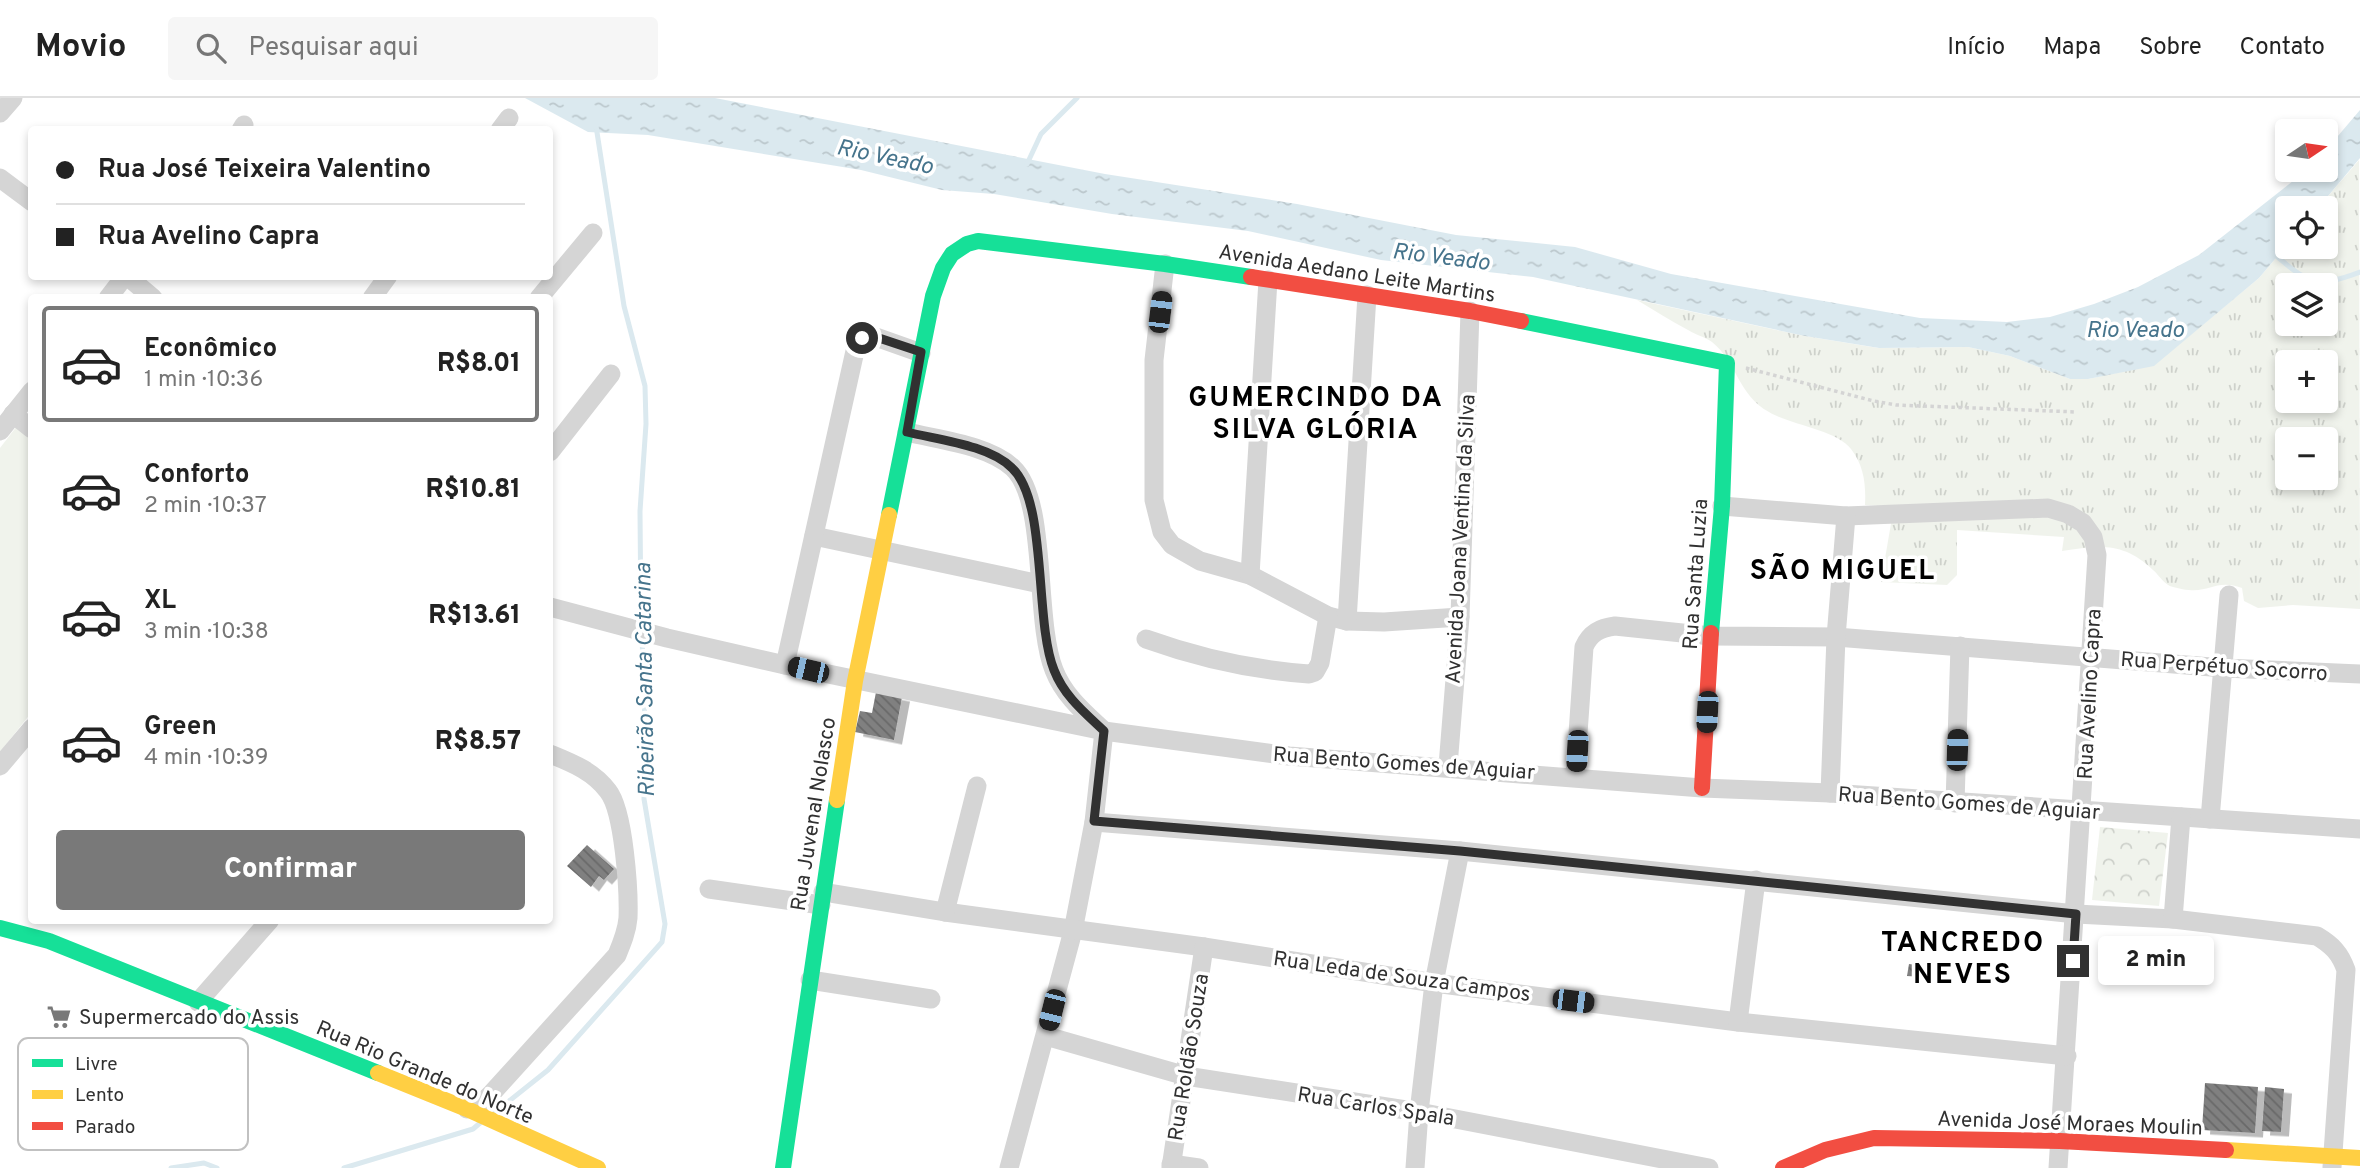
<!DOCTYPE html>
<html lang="pt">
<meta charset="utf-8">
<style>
:root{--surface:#fff;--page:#f6f6f6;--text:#222;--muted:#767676;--line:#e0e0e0;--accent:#797979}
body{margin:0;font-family:Overpass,sans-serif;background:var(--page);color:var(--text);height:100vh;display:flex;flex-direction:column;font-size:26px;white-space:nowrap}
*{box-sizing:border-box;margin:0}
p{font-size:23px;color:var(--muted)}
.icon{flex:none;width:38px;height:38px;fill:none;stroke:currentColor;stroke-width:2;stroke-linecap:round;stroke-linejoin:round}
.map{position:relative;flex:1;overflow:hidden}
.sheet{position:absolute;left:28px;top:196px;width:525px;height:630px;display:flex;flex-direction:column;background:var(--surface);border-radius:7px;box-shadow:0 4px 10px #0003}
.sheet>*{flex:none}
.banner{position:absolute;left:28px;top:28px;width:525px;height:154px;border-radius:7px;box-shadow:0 4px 10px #0003;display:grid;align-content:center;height:154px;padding:0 28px;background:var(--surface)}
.needle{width:46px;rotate:77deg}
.tools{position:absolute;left:2275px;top:21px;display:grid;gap:14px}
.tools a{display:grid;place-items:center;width:63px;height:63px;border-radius:7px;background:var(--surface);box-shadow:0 4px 10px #0003;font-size:35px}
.end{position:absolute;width:32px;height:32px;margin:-16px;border:9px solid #313131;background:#fff;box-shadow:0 0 0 4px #fff}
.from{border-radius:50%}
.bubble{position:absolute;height:49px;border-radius:7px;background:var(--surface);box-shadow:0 4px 10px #0003;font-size:23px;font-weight:800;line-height:49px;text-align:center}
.car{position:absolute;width:21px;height:42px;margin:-21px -10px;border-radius:9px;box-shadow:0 0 5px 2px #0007;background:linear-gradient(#222 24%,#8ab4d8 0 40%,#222 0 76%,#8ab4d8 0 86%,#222 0)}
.banner b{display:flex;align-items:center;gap:24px;height:66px;font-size:26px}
.banner b+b{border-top:2px solid var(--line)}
.banner i{width:18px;height:18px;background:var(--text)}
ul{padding:12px 0 0;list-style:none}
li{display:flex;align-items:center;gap:21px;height:116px;margin:0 14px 10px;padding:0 14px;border:4px solid transparent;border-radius:7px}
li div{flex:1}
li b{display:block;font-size:26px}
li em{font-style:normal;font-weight:800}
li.active{border-color:var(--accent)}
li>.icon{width:63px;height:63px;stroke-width:1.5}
.primary-button{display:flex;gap:14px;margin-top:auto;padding:14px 28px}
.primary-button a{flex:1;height:80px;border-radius:7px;background:var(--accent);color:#fff;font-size:28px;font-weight:800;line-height:80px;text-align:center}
header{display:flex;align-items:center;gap:42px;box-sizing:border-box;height:98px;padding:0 35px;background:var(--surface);border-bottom:2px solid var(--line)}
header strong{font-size:33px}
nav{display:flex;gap:38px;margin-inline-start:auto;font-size:24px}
.search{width:490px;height:63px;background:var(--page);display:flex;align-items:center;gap:18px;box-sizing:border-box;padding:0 24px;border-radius:7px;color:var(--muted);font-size:26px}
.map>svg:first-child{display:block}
.grass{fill:url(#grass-tufts);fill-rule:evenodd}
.park{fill:url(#park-crowns)}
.garden{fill:#f0f3ec}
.water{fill:url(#water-ripples)}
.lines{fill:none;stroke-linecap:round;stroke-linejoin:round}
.stream{stroke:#dbe9ef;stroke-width:5}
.building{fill:url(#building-back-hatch);filter:url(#shadow)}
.path{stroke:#d4d4d4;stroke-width:3.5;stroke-dasharray:3.5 3.5;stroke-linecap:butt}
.street{stroke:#d5d5d5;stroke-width:19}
.fast{stroke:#16e098;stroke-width:16}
.slow{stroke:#ffcf43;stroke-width:16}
.jam{stroke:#f24e42;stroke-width:16}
.route{stroke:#313131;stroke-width:9}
.labels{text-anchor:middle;stroke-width:7;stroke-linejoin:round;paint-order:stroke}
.street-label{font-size:21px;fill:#313131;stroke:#fff}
.poi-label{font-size:21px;fill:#313131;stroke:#fff;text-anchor:start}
.water-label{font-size:23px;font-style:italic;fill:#46748c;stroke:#fff}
.district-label{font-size:28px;font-weight:bold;letter-spacing:2px;fill:#000;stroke:#fff}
.key{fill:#fff;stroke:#c1c1c1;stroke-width:2}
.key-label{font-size:19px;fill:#313131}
</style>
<header>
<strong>Movio</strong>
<div class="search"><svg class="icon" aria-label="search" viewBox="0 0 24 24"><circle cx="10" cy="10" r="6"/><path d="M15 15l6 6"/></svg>Pesquisar aqui</div>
<nav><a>Início</a><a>Mapa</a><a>Sobre</a><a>Contato</a></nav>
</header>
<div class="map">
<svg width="2360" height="1070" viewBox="0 0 2360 1070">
<defs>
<pattern id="grass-tufts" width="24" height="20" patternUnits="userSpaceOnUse" patternTransform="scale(1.75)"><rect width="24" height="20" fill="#f0f3ec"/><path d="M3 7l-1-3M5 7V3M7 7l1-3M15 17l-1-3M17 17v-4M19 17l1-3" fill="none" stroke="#ced1cb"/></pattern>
<pattern id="park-crowns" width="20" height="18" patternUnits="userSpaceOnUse" patternTransform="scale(1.75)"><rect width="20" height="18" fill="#f0f3ec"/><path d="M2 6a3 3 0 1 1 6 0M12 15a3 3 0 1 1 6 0" fill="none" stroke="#ced1cb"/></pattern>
<pattern id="water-ripples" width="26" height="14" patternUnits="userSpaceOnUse" patternTransform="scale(1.75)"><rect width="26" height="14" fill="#dbe9ef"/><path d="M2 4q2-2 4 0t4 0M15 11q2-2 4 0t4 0" fill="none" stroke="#bcc8cd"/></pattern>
<pattern id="building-back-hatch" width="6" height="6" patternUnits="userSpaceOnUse" patternTransform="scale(1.75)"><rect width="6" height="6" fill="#808080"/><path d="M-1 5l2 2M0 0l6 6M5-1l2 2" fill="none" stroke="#696969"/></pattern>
<filter id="shadow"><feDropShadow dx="8" dy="4.5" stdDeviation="0" flood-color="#0004"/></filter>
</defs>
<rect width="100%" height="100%" fill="#fff"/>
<path class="grass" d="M 2359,62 L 2360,511 L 2293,507 L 2258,510 L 2244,503 L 2242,490 C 2217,481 2211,494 2189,492 C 2184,492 2179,490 2173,489 C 2164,487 2160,478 2153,472 C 2124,444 2100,447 2062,453 L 2064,439 L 1957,432 L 1957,477 L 1947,487 L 1881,484 L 1894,408 L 1865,407 C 1866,386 1864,368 1851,351 C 1837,332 1790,327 1769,314 C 1738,297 1737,264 1712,244 C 1705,239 1696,237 1688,232 C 1671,223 1654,212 1637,202 L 1805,238 L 1878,250 L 1968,249 L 2010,258 L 2070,281 L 2088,281 L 2154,267 L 2259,180 L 2287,147 L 2287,149 L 2326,149 L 2326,110 L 2318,110 ZM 2287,187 L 2326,187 L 2326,226 L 2287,226 ZM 2287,264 L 2326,264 L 2326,303 L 2287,303 ZM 2287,341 L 2326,341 L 2326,380 L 2287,380 Z"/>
<path class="park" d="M 2100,729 L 2168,735 L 2159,808 L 2092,802 Z"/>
<path class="garden" d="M 17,328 L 31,340 L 31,615 L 0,654 L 0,350 Z"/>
<path class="water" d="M 525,0 L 715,0 L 1105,76 L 1297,106 L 1456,137 L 1575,149 L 1671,176 L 1920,220 L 2007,224 L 2050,219 L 2094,206 L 2138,189 L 2199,157 L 2307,72 L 2326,72 L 2326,52 L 2360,12 L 2360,60 L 2318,110 L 2287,110 L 2287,147 L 2259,180 L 2154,268 L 2088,281 L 2070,281 L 2010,258 L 1968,249 L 1879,250 L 1805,238 L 1533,179 L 1381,162 L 1248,133 L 1112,116 L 994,96 L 942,92 L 861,72 L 648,37 L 588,34 Z"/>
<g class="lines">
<g class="stream">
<path d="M 596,28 L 624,208 L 645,288 L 646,326 L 640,413 L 641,528"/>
<path d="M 1027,66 L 1041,36 L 1077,0"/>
<path d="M 2273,155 C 2308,185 2315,191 2360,174"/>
<path d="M 494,1015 L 548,972 L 662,844 L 665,826 L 644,701 L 645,627 L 642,538"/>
<path d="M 171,1070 L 204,1065 L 217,1070"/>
<path d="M 344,1070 L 473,1031 L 480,1025"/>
</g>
</g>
<g class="building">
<path d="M 876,594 L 902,599 L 894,642 L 855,634 L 860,613 L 872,615 Z"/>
<path d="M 587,747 L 614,771 L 604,782 L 599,778 L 591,789 L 567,768 Z"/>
<path d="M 1909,866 L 1925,868 L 1923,879 L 1907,878 Z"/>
<path d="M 2205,985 L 2258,989 L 2255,1035 L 2202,1032 Z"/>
<path d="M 2265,989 L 2284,991 L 2281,1034 L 2262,1033 Z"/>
</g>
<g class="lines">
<path class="path" d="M 1746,270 L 1874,303 L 1896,307 L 2077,314"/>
<g class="street">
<path d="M 0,15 L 13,0"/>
<path d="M 241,32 L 244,27"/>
<path d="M 500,32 L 509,20"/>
<path d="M 0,80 L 32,104"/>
<path d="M 1165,166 L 1154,262 L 1154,402 L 1162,434 L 1172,447 L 1200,463 L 1250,477 L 1328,518 L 1347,523 L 1384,524 L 1460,519"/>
<path d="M 127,178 L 153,200"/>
<path d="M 108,200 L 125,178"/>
<path d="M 372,200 L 388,178"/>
<path d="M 539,200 L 593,135"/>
<path d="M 13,316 L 32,331"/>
<path d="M 0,333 L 32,293"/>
<path d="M 907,334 C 939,342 989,347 1013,370 C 1048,403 1034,522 1054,572 C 1064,598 1085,615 1104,633 L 1094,724 L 1073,833 L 1009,1070"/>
<path d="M 550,354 L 611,276"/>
<path d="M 1722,408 L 1846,418 L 2048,410 L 2068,416 L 2083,425 L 2093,439 L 2097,457 L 2058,1070"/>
<path d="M 814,438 L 1040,486"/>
<path d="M 1250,477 L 1268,182"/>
<path d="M 550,509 L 667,540 L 785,567 L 1104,633 L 1289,658 L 1702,690 L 1830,695 L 2360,731"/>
<path d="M 1347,523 L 1367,197"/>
<path d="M 1146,541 C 1199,560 1253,572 1309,576 L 1315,574 L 1320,565 L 1328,518"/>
<path d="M 785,567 L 857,244 L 866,238 L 873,238 L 921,255"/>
<path d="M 0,668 L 32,630"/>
<path d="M 1448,668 L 1460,519 L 1470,213"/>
<path d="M 1575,679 L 1584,549 C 1590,535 1600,530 1615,528 L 1711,538 L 1836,539 L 2224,570 L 2360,576"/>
<path d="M 1830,695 L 1836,539 L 1846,418"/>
<path d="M 1955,705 L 1960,548"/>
<path d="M 2210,721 L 2229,497"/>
<path d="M 1094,724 L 1460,753 L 2076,816 L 2173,821 L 2317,838 C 2332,847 2340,855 2346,872 L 2332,1069"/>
<path d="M 709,791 L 821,807"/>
<path d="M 823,794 L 945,814 L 1204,849 L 1434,885 L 1738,924 L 2067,958"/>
<path d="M 945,814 L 977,688"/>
<path d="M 2173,821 L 2181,719"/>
<path d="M 810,882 L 931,901"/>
<path d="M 198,904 L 270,822"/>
<path d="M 1738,924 L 1756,782"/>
<path d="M 1046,938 L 1186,978 L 1419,1014 L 1709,1070"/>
<path d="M 467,1011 L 482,1005 L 492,995 L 617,857 C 622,845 627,833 628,820 C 629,793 624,713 608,693 C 593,673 572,665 550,656"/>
<path d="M 1171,1066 L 1199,1070"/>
<path d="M 1171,1070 L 1204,849"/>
<path d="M 1415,1070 L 1419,1014 L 1434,885 L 1460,753"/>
</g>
<g class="fast">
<path d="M 1521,223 L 1727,265 L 1722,408 L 1711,535"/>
<path d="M 889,417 L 933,198 L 943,170 L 952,156 L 967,146 L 978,143 L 1165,166 L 1251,179"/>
<path d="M 0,830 L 49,843 L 378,975"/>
<path d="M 783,1070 L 837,702"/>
</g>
<g class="slow">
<path d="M 837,702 L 855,583 L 889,417"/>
<path d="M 378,975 L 467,1011 L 598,1070"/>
<path d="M 2226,1052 L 2360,1060"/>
</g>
<g class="jam">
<path d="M 1251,179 L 1470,213 L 1521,223"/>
<path d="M 1702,690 L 1711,535"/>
<path d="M 1783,1070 L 1825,1052 L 1874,1040 L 2060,1043 L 2226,1052"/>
</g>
</g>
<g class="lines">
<path class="route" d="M 862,240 L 873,238 L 921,254 L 907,334 C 939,342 989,347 1012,370 C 1048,404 1034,522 1054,572 C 1064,598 1085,615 1104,633 L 1094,723 L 1460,753 L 2076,816 L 2073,863"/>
</g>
<defs>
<g id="supermarket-bare" transform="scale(1.89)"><path d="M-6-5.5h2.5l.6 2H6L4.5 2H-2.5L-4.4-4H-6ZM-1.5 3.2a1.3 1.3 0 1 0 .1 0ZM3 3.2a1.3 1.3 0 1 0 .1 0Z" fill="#797979" stroke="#fff" stroke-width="2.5" paint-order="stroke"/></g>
</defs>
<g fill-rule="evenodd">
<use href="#supermarket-bare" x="59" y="919"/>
</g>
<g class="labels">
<g class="street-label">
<text transform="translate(1357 175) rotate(9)" y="7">Avenida Aedano Leite Martins</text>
<text transform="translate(1460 441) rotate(-87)" y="7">Avenida Joana Ventina da Silva</text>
<text transform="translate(1695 476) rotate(-86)" y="7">Rua Santa Luzia</text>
<text transform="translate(2224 568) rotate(4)" y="7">Rua Perpétuo Socorro</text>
<text transform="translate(2089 596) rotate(-87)" y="7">Rua Avelino Capra</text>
<text transform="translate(1404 665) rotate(4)" y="7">Rua Bento Gomes de Aguiar</text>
<text transform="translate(1969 705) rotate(4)" y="7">Rua Bento Gomes de Aguiar</text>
<text transform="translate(813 716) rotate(-81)" y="7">Rua Juvenal Nolasco</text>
<text transform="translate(1402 878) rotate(8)" y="7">Rua Leda de Souza Campos</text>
<text transform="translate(1188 959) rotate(-81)" y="7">Rua Roldão Souza</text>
<text transform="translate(425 974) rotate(23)" y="7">Rua Rio Grande do Norte</text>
<text transform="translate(1376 1008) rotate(9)" y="7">Rua Carlos Spala</text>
<text transform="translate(2070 1025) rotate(2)" y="7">Avenida José Moraes Moulin</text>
</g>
<g class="poi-label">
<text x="79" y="926">Supermercado do Assis</text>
</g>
<g class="water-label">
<text transform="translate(885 58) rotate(12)" y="8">Rio Veado</text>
<text transform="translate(1441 158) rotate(7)" y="8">Rio Veado</text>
<text x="2135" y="239">Rio Veado</text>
<text transform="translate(644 582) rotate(-91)" y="8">Ribeirão Santa Catarina</text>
</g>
<g class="district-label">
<text x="1316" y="308">GUMERCINDO DA<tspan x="1316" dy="32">SILVA GLÓRIA</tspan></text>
<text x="1843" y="481">SÃO MIGUEL</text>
<text x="1963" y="853">TANCREDO<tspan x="1963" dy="32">NEVES</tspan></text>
</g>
</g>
<rect x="18" y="940" width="230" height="112" rx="10" class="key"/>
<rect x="32" y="961" width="31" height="8" fill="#16e098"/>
<rect x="32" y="992" width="31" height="9" fill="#ffcf43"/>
<rect x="32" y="1024" width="31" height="8" fill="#f24e42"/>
<g class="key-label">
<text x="75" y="972">Livre</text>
<text x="75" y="1003">Lento</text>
<text x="75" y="1035">Parado</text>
</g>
</svg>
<div class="tools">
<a><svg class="needle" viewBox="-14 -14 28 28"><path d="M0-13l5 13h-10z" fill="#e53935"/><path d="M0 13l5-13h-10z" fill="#767676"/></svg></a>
<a><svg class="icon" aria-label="locate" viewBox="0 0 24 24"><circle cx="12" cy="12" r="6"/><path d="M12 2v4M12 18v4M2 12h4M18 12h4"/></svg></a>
<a><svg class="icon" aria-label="layers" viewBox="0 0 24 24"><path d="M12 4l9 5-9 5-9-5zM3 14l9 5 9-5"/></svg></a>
<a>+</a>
<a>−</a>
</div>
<i class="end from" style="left:862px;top:240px"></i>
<i class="end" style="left:2073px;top:863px"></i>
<div class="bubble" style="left:2098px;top:838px;width:116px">2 min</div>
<i class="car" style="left:1160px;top:214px;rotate:7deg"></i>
<i class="car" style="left:808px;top:572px;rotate:283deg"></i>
<i class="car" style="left:1707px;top:614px;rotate:183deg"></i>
<i class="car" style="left:1957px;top:652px;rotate:2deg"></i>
<i class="car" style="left:1577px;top:653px;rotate:183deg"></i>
<i class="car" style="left:1573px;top:903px;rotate:97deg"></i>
<i class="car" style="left:1052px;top:912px;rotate:194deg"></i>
<div class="banner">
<b><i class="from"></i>Rua José Teixeira Valentino</b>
<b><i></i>Rua Avelino Capra</b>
</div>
<section class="sheet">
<ul>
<li class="active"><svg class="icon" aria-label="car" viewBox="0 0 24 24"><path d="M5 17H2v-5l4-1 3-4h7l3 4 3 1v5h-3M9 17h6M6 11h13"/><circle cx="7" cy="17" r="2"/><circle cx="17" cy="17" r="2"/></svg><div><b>Econômico</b><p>1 min · 10:36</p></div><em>R$8.01</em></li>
<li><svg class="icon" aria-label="car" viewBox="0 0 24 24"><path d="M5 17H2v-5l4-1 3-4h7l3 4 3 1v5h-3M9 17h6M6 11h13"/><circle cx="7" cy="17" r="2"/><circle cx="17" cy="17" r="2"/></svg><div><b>Conforto</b><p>2 min · 10:37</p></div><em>R$10.81</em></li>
<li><svg class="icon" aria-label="car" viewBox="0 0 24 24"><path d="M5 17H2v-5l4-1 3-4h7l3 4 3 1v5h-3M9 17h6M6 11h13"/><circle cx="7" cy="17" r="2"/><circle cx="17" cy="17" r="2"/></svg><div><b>XL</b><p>3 min · 10:38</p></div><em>R$13.61</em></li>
<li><svg class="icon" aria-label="car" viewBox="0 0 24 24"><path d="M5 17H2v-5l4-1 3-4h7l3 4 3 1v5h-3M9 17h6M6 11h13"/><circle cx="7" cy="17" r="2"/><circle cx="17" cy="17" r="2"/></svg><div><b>Green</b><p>4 min · 10:39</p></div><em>R$8.57</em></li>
</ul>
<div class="primary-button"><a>Confirmar</a></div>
</section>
</div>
